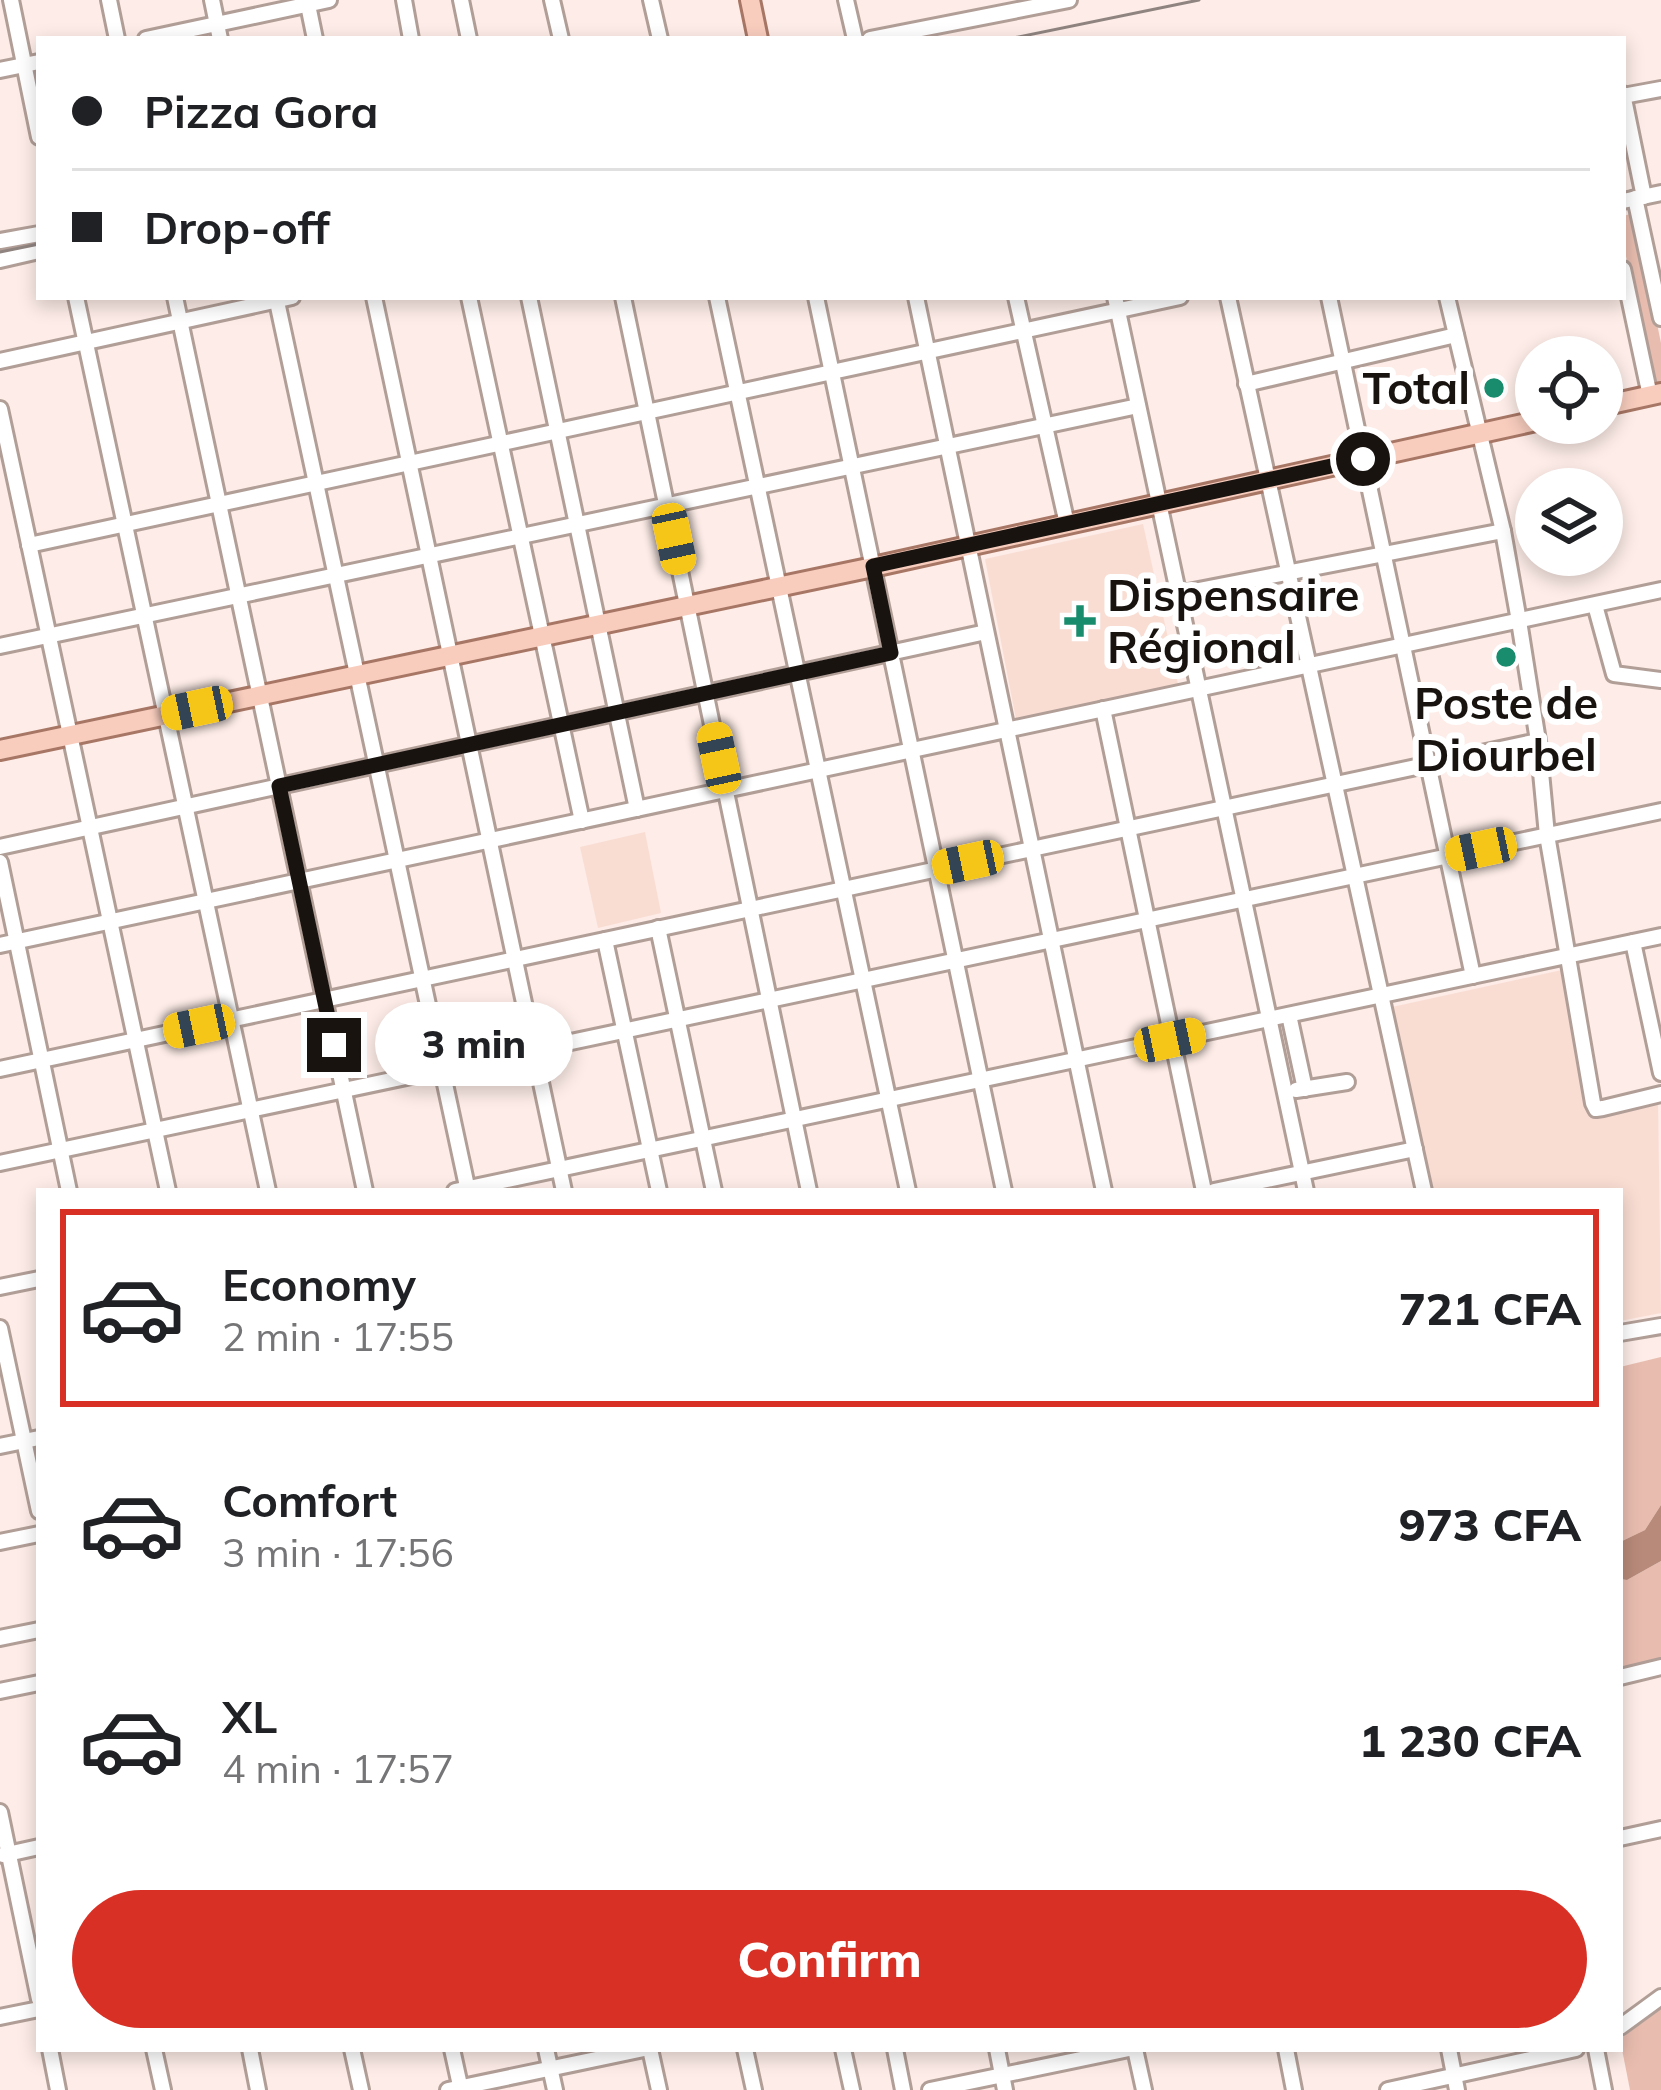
<!DOCTYPE html>
<meta charset="utf-8">
<style>
:root{--surface:#fff;--page:#f6f6f6;--text:#202124;--muted:#757577;--line:#e0e0e0;--accent:#d93025}
body{margin:0;font-family:Mulish,sans-serif;background:var(--page);color:var(--text);height:100vh;display:flex;flex-direction:column;font-size:45px;white-space:nowrap}
*{box-sizing:border-box;margin:0}
p{font-size:39px;color:var(--muted)}
.icon{flex:none;width:66px;height:66px;fill:none;stroke:currentColor;stroke-width:2;stroke-linecap:round;stroke-linejoin:round}
.map{position:relative;flex:1;overflow:hidden}
.side{position:absolute;left:36px;top:1188px;width:1587px;height:864px;display:flex;flex-direction:column;background:var(--surface);border-radius:0px;box-shadow:0 6px 18px #0003}
.side>*{flex:none}
.hud{position:absolute;left:36px;top:36px;width:1590px;height:264px;border-radius:0px;box-shadow:0 6px 18px #0003;display:grid;align-content:center;height:264px;padding:0 36px;background:var(--surface)}
.tools{position:absolute;left:1515px;top:336px;display:grid;gap:24px}
.tools a{display:grid;place-items:center;width:108px;height:108px;border-radius:50%;background:var(--surface);box-shadow:0 6px 18px #0003;font-size:60px}
.end{position:absolute;width:54px;height:54px;margin:-27px;border:15px solid #191310;background:#fff;box-shadow:0 0 0 6px #fff}
.from{border-radius:50%}
.bubble{position:absolute;height:84px;border-radius:42px;background:var(--surface);box-shadow:0 6px 18px #0003;font-size:39px;font-weight:800;line-height:84px;text-align:center}
.car{position:absolute;width:36px;height:72px;margin:-36px -18px;border-radius:15px;box-shadow:0 0 9px 3px #0007;background:linear-gradient(#f5c518 24%,#345 0 40%,#f5c518 0 76%,#345 0 86%,#f5c518 0)}
.hud b{display:flex;align-items:center;gap:42px;height:114px;font-size:45px}
.hud b+b{border-top:3px solid var(--line)}
.hud i{width:30px;height:30px;background:var(--text)}
ul{padding:21px 0 0;list-style:none}
li{display:flex;align-items:center;gap:36px;height:198px;margin:0 24px 18px;padding:0 12px;border:6px solid transparent;border-radius:0px}
li div{flex:1}
li b{display:block;font-size:45px}
li em{font-style:normal;font-weight:800}
li.active{border-color:var(--accent)}
li>.icon{width:108px;height:108px;stroke-width:1.5}
.primary-button{display:flex;gap:24px;margin-top:auto;padding:24px 36px}
.primary-button a{flex:1;height:138px;border-radius:72px;background:var(--accent);color:#fff;font-size:48px;font-weight:800;line-height:138px;text-align:center}
.map>svg:first-child{display:block}
.built{fill:#f9ddd3}
.green{fill:#e8bdaf}
.water{fill:#b88a7a}
.lines{fill:none;stroke-linecap:round;stroke-linejoin:round}
.minor-casing{stroke:#b19e97;stroke-width:20}
.major-casing{stroke:#a77665;stroke-width:24}
.minor{stroke:#fff;stroke-width:14}
.major{stroke:#f8cdbe;stroke-width:18}
.rail{stroke:#908480;stroke-width:3}
.route{stroke:#191310;stroke-width:15}
.poi-dot{fill:#188c6d;stroke:#fff;stroke-width:4.5}
.labels{text-anchor:middle;stroke-width:12;stroke-linejoin:round;paint-order:stroke}
.poi-label{font-size:45px;font-weight:bold;fill:#191310;stroke:#fff;text-anchor:end}
</style>
<div class="map">
<svg width="1661" height="2090" viewBox="0 0 1661 2090">
<rect width="100%" height="100%" fill="#fdece7"/>
<g class="built">
<path d="M 1143,524 L 1178,684 L 1016,719 L 985,559 Z"/>
<path d="M 645,832 L 661,913 L 598,928 L 580,847 Z"/>
<path d="M 1562,970 L 1591,1116 L 1658,1100 L 1661,1313 L 1620,1321 L 1620,1191 L 1434,1191 L 1392,1007 Z"/>
</g>
<g class="green">
<path d="M 1634,213 L 1661,343 L 1661,389 L 1654,390 L 1623,242 L 1623,216 Z"/>
<path d="M 1661,1357 L 1661,1505 L 1645,1530 L 1620,1542 L 1620,1367 Z"/>
<path d="M 1661,1561 L 1661,1661 L 1620,1673 L 1620,1579 L 1627,1580 Z"/>
<path d="M 1661,2009 L 1661,2090 L 1630,2090 L 1620,2039 Z"/>
</g>
<path class="water" d="M 1661,1505 L 1661,1561 L 1627,1580 L 1620,1579 L 1620,1542 L 1645,1530 Z"/>
<g class="lines">
<g class="minor-casing">
<g id="minor">
<path d="M 11,0 L 39,137"/>
<path d="M 109,0 L 117,39"/>
<path d="M 212,0 L 220,39"/>
<path d="M 307,0 L 315,39"/>
<path d="M 404,0 L 411,39"/>
<path d="M 461,0 L 469,39"/>
<path d="M 552,0 L 561,39"/>
<path d="M 651,0 L 660,39"/>
<path d="M 846,0 L 855,39"/>
<path d="M 146,39 L 329,0"/>
<path d="M 870,39 L 1069,0"/>
<path d="M 0,70 L 39,62"/>
<path d="M 1623,94 L 1644,197"/>
<path d="M 1623,96 L 1661,89"/>
<path d="M 1635,198 L 1661,318"/>
<path d="M 1623,201 L 1661,193"/>
<path d="M 0,241 L 39,234"/>
<path d="M 0,260 L 39,251"/>
<path d="M 1623,269 L 1650,396"/>
<path d="M 76,297 L 268,1191"/>
<path d="M 175,297 L 365,1191"/>
<path d="M 276,297 L 468,1191"/>
<path d="M 374,297 L 564,1191"/>
<path d="M 469,297 L 582,821"/>
<path d="M 529,297 L 637,809"/>
<path d="M 623,297 L 809,1191"/>
<path d="M 717,297 L 908,1191"/>
<path d="M 816,297 L 1004,1191"/>
<path d="M 916,297 L 1104,1191"/>
<path d="M 1016,297 L 1067,524"/>
<path d="M 1115,297 L 1306,1191"/>
<path d="M 1228,297 L 1424,1191"/>
<path d="M 1329,297 L 1473,976"/>
<path d="M 1447,297 L 1503,531 L 1519,621 L 1538,741 L 1547,835 L 1593,1103 L 1596,1109 L 1603,1108 L 1661,1094"/>
<path d="M 0,361 L 292,297"/>
<path d="M 1246,384 L 1456,335"/>
<path d="M 0,409 L 168,1191"/>
<path d="M 29,545 L 1180,297"/>
<path d="M 1178,594 L 1503,531"/>
<path d="M 1595,605 L 1614,674 L 1661,680"/>
<path d="M 0,646 L 1138,406"/>
<path d="M 1103,709 L 1204,1191"/>
<path d="M 0,847 L 986,632"/>
<path d="M 0,862 L 69,1191"/>
<path d="M 658,928 L 714,1191"/>
<path d="M 605,940 L 659,1191"/>
<path d="M 1633,942 L 1661,1073"/>
<path d="M 0,945 L 1661,590"/>
<path d="M 1289,1015 L 1305,1089"/>
<path d="M 0,1069 L 1538,741"/>
<path d="M 1296,1090 L 1347,1082"/>
<path d="M 0,1163 L 1661,811"/>
<path d="M 455,1191 L 1661,936"/>
<path d="M 1214,1191 L 1415,1149"/>
<path d="M 0,1287 L 39,1279"/>
<path d="M 0,1328 L 39,1511"/>
<path d="M 1620,1333 L 1661,1326"/>
<path d="M 0,1446 L 39,1438"/>
<path d="M 0,1542 L 39,1534"/>
<path d="M 0,1638 L 39,1630"/>
<path d="M 1620,1677 L 1661,1667"/>
<path d="M 0,1691 L 39,1683"/>
<path d="M 0,1812 L 39,1999"/>
<path d="M 1620,1838 L 1661,1829"/>
<path d="M 3,1855 L 39,1847"/>
<path d="M 0,2017 L 39,2009"/>
<path d="M 1620,2027 L 1661,1997"/>
<path d="M 50,2049 L 58,2090"/>
<path d="M 154,2049 L 163,2090"/>
<path d="M 250,2049 L 258,2090"/>
<path d="M 352,2049 L 361,2090"/>
<path d="M 452,2049 L 461,2090"/>
<path d="M 546,2049 L 555,2090"/>
<path d="M 650,2049 L 659,2090"/>
<path d="M 745,2049 L 754,2090"/>
<path d="M 843,2049 L 852,2090"/>
<path d="M 895,2049 L 903,2090"/>
<path d="M 997,2049 L 1005,2090"/>
<path d="M 1135,2049 L 1144,2090"/>
<path d="M 1286,2049 L 1294,2090"/>
<path d="M 1449,2049 L 1457,2090"/>
<path d="M 1596,2049 L 1604,2090"/>
<path d="M 448,2090 L 644,2049"/>
<path d="M 930,2090 L 1129,2049"/>
<path d="M 1388,2090 L 1576,2049"/>
</g>
</g>
<g class="major-casing">
<g id="major">
<path d="M 750,0 L 758,39"/>
<path d="M 1602,406 L 1661,393"/>
<path d="M 0,750 L 873,567 L 1536,421"/>
</g>
</g>
<use href="#minor" class="minor"/>
<use href="#major" class="major"/>
<g class="rail">
<path d="M 1009,39 L 1199,0"/>
<path d="M 0,252 L 39,244"/>
</g>
</g>
<g class="lines">
<path class="route" d="M 334,1045 L 279,786 L 891,653 L 873,566 L 1363,459"/>
</g>
<g class="poi-dot">
<circle cx="1494" cy="388" r="12"/>
<path d="M1074 603h12v12h12v12h-12v12h-12v-12h-12v-12h12z"/>
<circle cx="1506" cy="657" r="12"/>
</g>
<g class="labels">
<g class="poi-label">
<text x="1470" y="404">Total</text>
<text x="1107" y="611" text-anchor="start">Dispensaire<tspan x="1107" dy="52">Régional</tspan></text>
<text x="1506" y="719" text-anchor="middle">Poste de<tspan x="1506" dy="52">Diourbel</tspan></text>
</g>
</g>
</svg>
<div class="tools">
<a><svg class="icon" aria-label="locate" viewBox="0 0 24 24"><circle cx="12" cy="12" r="6"/><path d="M12 2v4M12 18v4M2 12h4M18 12h4"/></svg></a>
<a><svg class="icon" aria-label="layers" viewBox="0 0 24 24"><path d="M12 4l9 5-9 5-9-5zM3 14l9 5 9-5"/></svg></a>
</div>
<i class="end from" style="left:1363px;top:459px"></i>
<i class="end" style="left:334px;top:1045px"></i>
<div class="bubble" style="left:375px;top:1002px;width:198px">3 min</div>
<i class="car" style="left:674px;top:539px;rotate:168deg"></i>
<i class="car" style="left:197px;top:708px;rotate:258deg"></i>
<i class="car" style="left:719px;top:758px;rotate:348deg"></i>
<i class="car" style="left:1481px;top:849px;rotate:258deg"></i>
<i class="car" style="left:968px;top:862px;rotate:258deg"></i>
<i class="car" style="left:199px;top:1026px;rotate:258deg"></i>
<i class="car" style="left:1170px;top:1040px;rotate:78deg"></i>
<div class="hud">
<b><i class="from"></i>Pizza Gora</b>
<b><i></i>Drop-off</b>
</div>
<section class="side">
<ul>
<li class="active"><svg class="icon" aria-label="car" viewBox="0 0 24 24"><path d="M5 17H2v-5l4-1 3-4h7l3 4 3 1v5h-3M9 17h6M6 11h13"/><circle cx="7" cy="17" r="2"/><circle cx="17" cy="17" r="2"/></svg><div><b>Economy</b><p>2 min · 17:55</p></div><em>721 CFA</em></li>
<li><svg class="icon" aria-label="car" viewBox="0 0 24 24"><path d="M5 17H2v-5l4-1 3-4h7l3 4 3 1v5h-3M9 17h6M6 11h13"/><circle cx="7" cy="17" r="2"/><circle cx="17" cy="17" r="2"/></svg><div><b>Comfort</b><p>3 min · 17:56</p></div><em>973 CFA</em></li>
<li><svg class="icon" aria-label="car" viewBox="0 0 24 24"><path d="M5 17H2v-5l4-1 3-4h7l3 4 3 1v5h-3M9 17h6M6 11h13"/><circle cx="7" cy="17" r="2"/><circle cx="17" cy="17" r="2"/></svg><div><b>XL</b><p>4 min · 17:57</p></div><em>1 230 CFA</em></li>
</ul>
<div class="primary-button"><a>Confirm</a></div>
</section>
</div>
